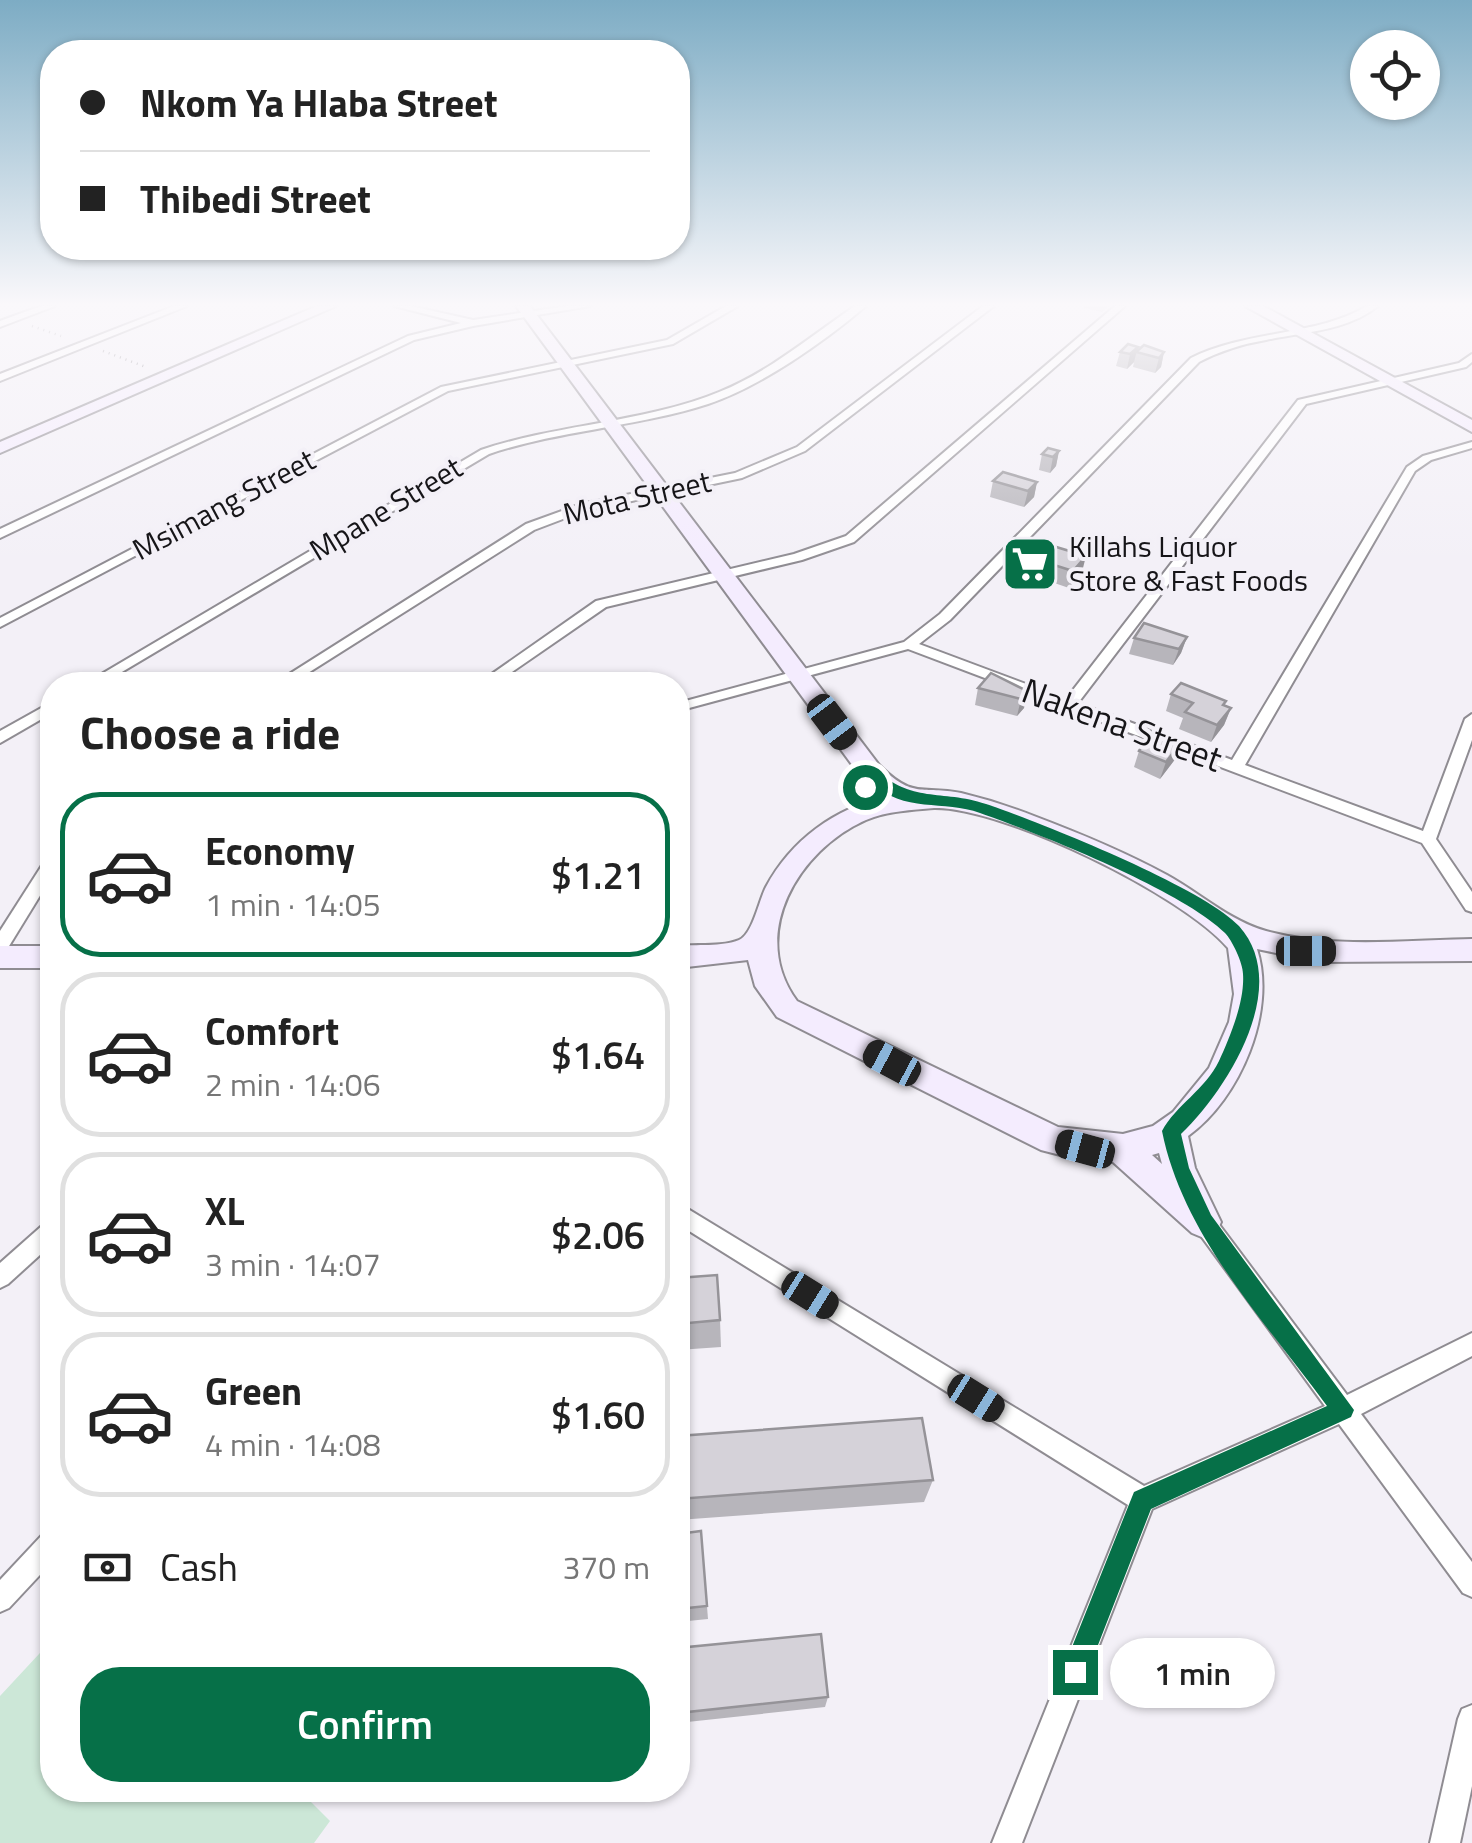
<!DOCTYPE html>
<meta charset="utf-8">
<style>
:root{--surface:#fff;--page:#f2f2f2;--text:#222;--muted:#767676;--line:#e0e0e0;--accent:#067048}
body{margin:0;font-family:"Titillium Web",sans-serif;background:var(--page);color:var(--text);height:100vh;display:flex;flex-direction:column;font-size:38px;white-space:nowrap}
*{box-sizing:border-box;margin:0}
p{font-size:32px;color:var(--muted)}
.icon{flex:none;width:55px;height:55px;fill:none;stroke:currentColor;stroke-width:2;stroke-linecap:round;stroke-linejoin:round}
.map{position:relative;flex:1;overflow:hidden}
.details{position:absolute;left:40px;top:672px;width:650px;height:1130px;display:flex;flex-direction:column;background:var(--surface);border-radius:40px;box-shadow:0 2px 8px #0004}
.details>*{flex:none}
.top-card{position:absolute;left:40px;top:40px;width:650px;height:220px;border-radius:40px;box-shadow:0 2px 8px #0004;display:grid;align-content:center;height:220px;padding:0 40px;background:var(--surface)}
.tools{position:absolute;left:1350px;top:30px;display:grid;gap:20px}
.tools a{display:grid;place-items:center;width:90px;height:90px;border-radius:50%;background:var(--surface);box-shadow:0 2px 8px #0004;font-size:50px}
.end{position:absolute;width:45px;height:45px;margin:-22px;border:12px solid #067048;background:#fff;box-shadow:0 0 0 5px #fff}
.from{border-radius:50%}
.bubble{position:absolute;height:70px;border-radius:35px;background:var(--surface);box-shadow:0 2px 8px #0004;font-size:32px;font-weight:600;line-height:70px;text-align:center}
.car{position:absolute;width:30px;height:60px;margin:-30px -15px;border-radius:12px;box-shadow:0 0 8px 2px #0007;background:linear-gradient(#222 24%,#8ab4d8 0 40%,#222 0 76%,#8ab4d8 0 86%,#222 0)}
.top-card b{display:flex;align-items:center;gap:35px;height:95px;font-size:38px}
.top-card b+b{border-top:2px solid var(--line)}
.top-card i{width:25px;height:25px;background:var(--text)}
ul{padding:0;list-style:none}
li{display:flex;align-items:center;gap:30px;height:165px;margin:0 20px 15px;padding:0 20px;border:5px solid var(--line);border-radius:40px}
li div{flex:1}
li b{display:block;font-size:38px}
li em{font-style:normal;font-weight:600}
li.active{border-color:var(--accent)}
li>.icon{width:90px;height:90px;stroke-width:1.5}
h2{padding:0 40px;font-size:45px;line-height:120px}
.pay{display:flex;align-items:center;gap:25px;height:110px;padding:0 40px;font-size:38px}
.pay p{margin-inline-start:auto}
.action{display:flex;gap:20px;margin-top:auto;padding:20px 40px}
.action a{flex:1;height:115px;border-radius:40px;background:var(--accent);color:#fff;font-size:40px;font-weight:600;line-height:115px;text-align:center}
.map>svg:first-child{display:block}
.green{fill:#cce7d7}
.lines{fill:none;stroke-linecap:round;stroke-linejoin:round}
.street-casing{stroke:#8f8c92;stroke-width:4}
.secondary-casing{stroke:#8f8c92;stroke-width:4}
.path{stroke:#7e7c81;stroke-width:2.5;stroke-dasharray:1 5;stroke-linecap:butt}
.street{fill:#fff;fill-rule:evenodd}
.secondary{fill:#f4ecfe;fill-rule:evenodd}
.wall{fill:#b7b5bb}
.shaded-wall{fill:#959398}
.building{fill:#d5d2d9;stroke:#959398;stroke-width:2.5}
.route{fill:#067048}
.labels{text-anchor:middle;stroke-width:8;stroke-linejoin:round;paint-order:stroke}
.far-street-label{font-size:30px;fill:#161518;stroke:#f3f0f7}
.far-poi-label{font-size:30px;fill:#161518;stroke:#f3f0f7;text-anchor:start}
.street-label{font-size:35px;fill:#161518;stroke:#f3f0f7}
</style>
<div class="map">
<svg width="1472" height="1843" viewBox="0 0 1472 1843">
<rect width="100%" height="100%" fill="#f3f0f7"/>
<path class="green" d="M 52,1640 L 52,1790 L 299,1790 L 330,1821 L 314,1843 L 0,1843 L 0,1696 Z"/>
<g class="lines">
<g class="street-casing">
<g id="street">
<path d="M 41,306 L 55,306 L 0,327 L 0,321 Z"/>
<path d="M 174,306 L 187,306 L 0,381 L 0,374 Z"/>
<path d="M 394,306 L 411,306 L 473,320 L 567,306 L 590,306 L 473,326 L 414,340 L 0,538 L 0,529 L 408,336 L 461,323 Z"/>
<path d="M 726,306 L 738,306 L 673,344 L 448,391 L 0,627 L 0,618 L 441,387 L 667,340 Z"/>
<path d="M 855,306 L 866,306 C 825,341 760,387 708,404 C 637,427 560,430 489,454 L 100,685 L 83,685 L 481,450 C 558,424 647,422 719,392 C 769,372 811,336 855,306 Z"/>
<path d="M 983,306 L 994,306 L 805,451 L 742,478 L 584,511 L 534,530 L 289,685 L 272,685 L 526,524 L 581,504 L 735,473 L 797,447 Z"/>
<path d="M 1115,306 L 1125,306 L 854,542 L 802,560 L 606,607 L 493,685 L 476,685 L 596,601 L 794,554 L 846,536 Z"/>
<path d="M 1367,306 L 1378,306 C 1347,331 1303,332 1266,340 C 1242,344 1220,351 1199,362 L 950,620 L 919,644 L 1066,699 L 1298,400 L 1459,363 L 1472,354 L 1472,362 L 1466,367 L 1306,404 L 1078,703 L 1232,760 L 1407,467 L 1423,456 L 1472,442 L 1472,448 L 1431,460 L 1415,471 L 1245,765 L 1423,831 L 1465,719 L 1472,714 L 1472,740 L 1436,839 L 1472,892 L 1472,912 L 1466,910 L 1422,843 L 908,649 L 678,711 L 678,703 L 904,642 L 940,614 L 1191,358 C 1247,330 1318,336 1367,306 Z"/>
<path d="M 52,702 L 52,713 L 0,743 L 0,731 Z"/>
<path d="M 52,857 L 52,876 L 6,951 L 0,953 L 0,931 L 46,859 Z"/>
<path d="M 678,1203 L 1144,1486 L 1325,1406 L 1196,1229 L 1193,1222 L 1196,1215 L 1204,1212 L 1212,1215 L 1347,1395 L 1472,1333 L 1472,1356 L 1361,1414 L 1472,1562 L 1472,1597 L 1463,1593 L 1339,1424 L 1152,1509 L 1022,1843 L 992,1843 L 1128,1505 L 678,1224 Z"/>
<path d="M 52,1221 L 52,1244 L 8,1284 L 0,1288 L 0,1263 L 44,1224 Z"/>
<path d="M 52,1530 L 52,1562 L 9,1608 L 0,1612 L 0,1580 L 43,1534 Z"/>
<path d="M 1472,1705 L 1472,1786 L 1460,1843 L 1430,1843 L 1458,1719 L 1462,1709 Z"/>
</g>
</g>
<g class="secondary-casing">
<g id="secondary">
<path d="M 317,306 L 336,306 L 0,453 L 0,442 Z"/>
<path d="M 516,306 L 530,306 L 879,765 C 914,800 921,785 961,793 C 986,799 1011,807 1034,816 C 1079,833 1125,852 1167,875 C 1200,893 1230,921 1266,931 C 1332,949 1404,940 1472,939 L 1472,961 L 1320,962 L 1257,949 C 1277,1011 1240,1099 1188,1136 L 1195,1168 L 1221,1222 L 1216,1233 L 1204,1238 L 1192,1233 L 1113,1162 L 1080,1160 L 1041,1150 L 777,1017 L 755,986 L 748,960 L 678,968 L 678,946 C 696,944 722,947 739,940 C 753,934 759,900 766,887 C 791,840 835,808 886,797 L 861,777 ZM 934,808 C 1004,807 1183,895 1228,948 L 1234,994 L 1229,1022 L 1209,1068 L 1173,1112 L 1153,1126 L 1123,1134 L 1058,1127 L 797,1001 C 748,935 798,850 866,820 C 887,811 912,810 934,808 ZM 1159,1153 L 1162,1164 L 1152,1155 Z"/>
<path d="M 1245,306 L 1263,306 L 1472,420 L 1472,432 Z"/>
<rect x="0" y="946" width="52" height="22"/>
</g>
</g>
<g class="path">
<path d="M 32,326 L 61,336"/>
<path d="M 103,351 L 146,367"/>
</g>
<use href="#street" class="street"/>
<use href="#secondary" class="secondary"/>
</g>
<g class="wall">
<path d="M 1084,306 L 1109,306 L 1102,312 L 1084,308 Z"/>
<path d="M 1138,347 L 1137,352 L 1164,352 L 1161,367 L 1155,373 L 1133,367 L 1134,362 L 1127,369 L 1116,366 L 1120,352 Z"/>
<path d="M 1059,451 L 1056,466 L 1050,473 L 1039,470 L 1042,454 Z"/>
<path d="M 993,481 L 1037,482 L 1034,497 L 1024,507 L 990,497 Z"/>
<path d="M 1019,554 L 1082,572 L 1069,588 L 1016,570 Z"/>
<path d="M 1187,637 L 1181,653 L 1173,665 L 1129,654 L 1134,638 Z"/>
<path d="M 978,688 L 1027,691 L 1024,708 L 1017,716 L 975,705 Z"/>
<path d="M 1171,694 L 1231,708 L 1224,725 L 1211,742 L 1179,729 L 1183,718 L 1166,711 Z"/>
<path d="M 1182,741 L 1176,758 L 1160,779 L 1134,767 L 1139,751 Z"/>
<path d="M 678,1278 L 720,1320 L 721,1347 L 678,1350 Z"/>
<path d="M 678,1436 L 933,1480 L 924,1502 L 678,1520 Z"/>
<path d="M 701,1531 L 708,1619 L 678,1622 L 678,1534 Z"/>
<path d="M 678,1648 L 828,1697 L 825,1707 L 678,1723 Z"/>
</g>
<g class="shaded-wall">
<path d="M 1138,347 L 1134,362 L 1127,369 L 1130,354 Z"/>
<path d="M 1164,352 L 1161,367 L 1155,373 L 1159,358 Z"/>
<path d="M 1059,451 L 1056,466 L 1050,473 L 1053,457 Z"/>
<path d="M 1037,482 L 1034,497 L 1024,507 L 1028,491 Z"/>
<path d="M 1086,556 L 1082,572 L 1069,588 L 1073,571 Z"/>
<path d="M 1187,637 L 1181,653 L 1173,665 L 1179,649 Z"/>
<path d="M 1027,691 L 1024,708 L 1017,716 L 1021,699 Z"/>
<path d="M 1231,708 L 1224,725 L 1211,742 L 1217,725 Z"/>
<path d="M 1182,741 L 1176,758 L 1160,779 L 1166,762 Z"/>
</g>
<g class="building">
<path d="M 1128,344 L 1138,347 L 1130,354 L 1120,352 Z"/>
<path d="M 1144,345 L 1164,352 L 1159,358 L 1136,352 Z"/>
<path d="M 1048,448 L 1059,451 L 1053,457 L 1042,454 Z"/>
<path d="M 1003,472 L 1037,482 L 1028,491 L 993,481 Z"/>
<path d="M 1033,540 L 1086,556 L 1073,571 L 1019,554 Z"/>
<path d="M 1144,623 L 1187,637 L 1179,649 L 1134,638 Z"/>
<path d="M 991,673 L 1027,691 L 1021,699 L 978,688 Z"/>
<path d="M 1181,683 L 1226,701 L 1223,705 L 1231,708 L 1217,725 L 1185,712 L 1193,703 L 1171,694 Z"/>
<path d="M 1152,729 L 1182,741 L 1166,762 L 1139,751 Z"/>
<path d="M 717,1275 L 720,1320 L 678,1324 L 678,1278 Z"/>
<path d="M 922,1418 L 933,1480 L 678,1499 L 678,1436 Z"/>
<path d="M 701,1531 L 707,1606 L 678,1609 L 678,1534 Z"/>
<path d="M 821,1634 L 828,1697 L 678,1713 L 678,1648 Z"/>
</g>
<linearGradient id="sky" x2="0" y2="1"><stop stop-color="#7dacc4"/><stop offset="0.54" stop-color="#faf8fb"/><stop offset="1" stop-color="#faf8fb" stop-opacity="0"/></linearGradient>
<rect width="1472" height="564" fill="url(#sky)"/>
<path class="route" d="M 864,768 L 875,768 C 911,804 941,789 986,804 C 1040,822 1204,888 1239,926 C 1293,986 1227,1090 1181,1134 L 1189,1168 L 1211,1215 L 1354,1410 L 1351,1417 L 1151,1509 L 1084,1681 L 1075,1685 L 1066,1681 L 1062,1672 L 1134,1492 L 1327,1406 C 1265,1321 1183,1236 1162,1131 C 1176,1105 1205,1090 1219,1061 C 1230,1037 1245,1001 1243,974 C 1243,963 1232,940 1225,933 C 1183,891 1040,834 980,813 C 945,800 902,813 873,783 L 870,790 L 860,790 Z"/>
<defs>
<g id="supermarket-square" transform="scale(2.875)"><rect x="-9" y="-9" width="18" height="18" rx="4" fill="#067048" stroke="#f3f0f7"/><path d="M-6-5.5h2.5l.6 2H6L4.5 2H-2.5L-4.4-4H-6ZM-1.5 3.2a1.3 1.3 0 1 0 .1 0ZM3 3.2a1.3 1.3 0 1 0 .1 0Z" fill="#fff"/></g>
</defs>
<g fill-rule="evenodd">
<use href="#supermarket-square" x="1030" y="564"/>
</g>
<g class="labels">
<g class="far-street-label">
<text transform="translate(637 498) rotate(-13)" y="10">Mota Street</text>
<text transform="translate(224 505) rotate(-28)" y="10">Msimang Street</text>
<text transform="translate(386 509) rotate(-31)" y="10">Mpane Street</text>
</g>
<g class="far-poi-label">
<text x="1069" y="557">Killahs Liquor<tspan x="1069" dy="34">Store &amp; Fast Foods</tspan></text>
</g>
<g class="street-label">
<text transform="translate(1122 725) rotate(20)" y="12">Nakena Street</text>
</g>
</g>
</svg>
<div class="tools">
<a><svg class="icon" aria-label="locate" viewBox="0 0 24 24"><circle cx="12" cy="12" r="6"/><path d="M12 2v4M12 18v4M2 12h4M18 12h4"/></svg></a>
</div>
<i class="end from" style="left:865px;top:787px"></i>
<i class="end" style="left:1075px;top:1672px"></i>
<div class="bubble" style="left:1110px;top:1638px;width:165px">1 min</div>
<i class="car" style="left:832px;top:722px;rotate:143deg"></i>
<i class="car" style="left:1306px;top:951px;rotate:90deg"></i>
<i class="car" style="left:892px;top:1063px;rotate:298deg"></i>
<i class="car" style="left:1085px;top:1149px;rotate:285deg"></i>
<i class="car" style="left:810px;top:1295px;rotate:122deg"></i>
<i class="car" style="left:976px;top:1398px;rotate:122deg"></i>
<div class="top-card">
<b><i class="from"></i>Nkom Ya Hlaba Street</b>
<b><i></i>Thibedi Street</b>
</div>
<section class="details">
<h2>Choose a ride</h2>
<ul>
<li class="active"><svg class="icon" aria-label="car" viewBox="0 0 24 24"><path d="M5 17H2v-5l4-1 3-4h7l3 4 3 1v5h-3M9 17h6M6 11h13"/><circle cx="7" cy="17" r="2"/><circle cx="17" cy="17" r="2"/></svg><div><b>Economy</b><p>1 min · 14:05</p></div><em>$1.21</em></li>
<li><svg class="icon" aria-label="car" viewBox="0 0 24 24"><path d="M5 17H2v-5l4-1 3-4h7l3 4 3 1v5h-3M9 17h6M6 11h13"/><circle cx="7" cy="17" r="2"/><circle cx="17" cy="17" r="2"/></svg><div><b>Comfort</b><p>2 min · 14:06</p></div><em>$1.64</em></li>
<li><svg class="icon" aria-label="car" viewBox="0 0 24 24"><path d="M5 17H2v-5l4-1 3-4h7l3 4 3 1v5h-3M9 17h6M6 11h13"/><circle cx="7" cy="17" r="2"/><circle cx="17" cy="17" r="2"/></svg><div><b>XL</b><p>3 min · 14:07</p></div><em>$2.06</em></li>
<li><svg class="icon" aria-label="car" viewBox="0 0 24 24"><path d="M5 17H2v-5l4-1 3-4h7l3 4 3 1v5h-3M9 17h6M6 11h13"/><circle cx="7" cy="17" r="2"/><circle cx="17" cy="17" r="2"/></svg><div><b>Green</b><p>4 min · 14:08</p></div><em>$1.60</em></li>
</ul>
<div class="pay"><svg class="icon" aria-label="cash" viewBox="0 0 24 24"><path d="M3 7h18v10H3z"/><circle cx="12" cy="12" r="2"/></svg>Cash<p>370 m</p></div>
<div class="action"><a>Confirm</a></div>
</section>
</div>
